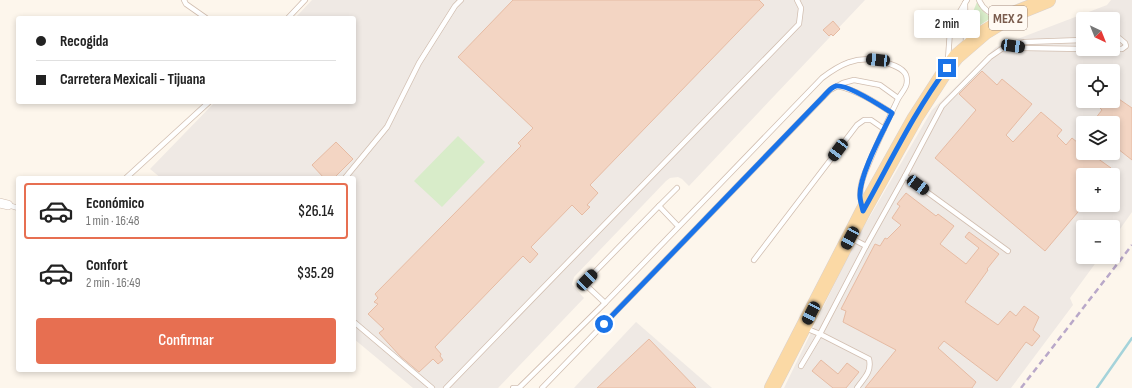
<!DOCTYPE html>
<html lang="es">
<meta charset="utf-8">
<style>
:root{--surface:#fff;--page:#f2f2f2;--text:#222;--muted:#767676;--line:#e0e0e0;--accent:#e76f51}
body{margin:0;font-family:"Sofia Sans Condensed",sans-serif;background:var(--page);color:var(--text);height:100vh;display:flex;flex-direction:column;font-size:15px;white-space:nowrap}
*{box-sizing:border-box;margin:0}
p{font-size:13px;color:var(--muted)}
.icon{flex:none;width:22px;height:22px;fill:none;stroke:currentColor;stroke-width:2;stroke-linecap:round;stroke-linejoin:round}
.map{position:relative;flex:1;overflow:hidden}
.details{position:absolute;left:16px;top:176px;width:340px;height:196px;display:flex;flex-direction:column;background:var(--surface);border-radius:4px;box-shadow:0 2px 6px #0003}
.details>*{flex:none}
.hud{position:absolute;left:16px;top:16px;width:340px;height:88px;border-radius:4px;box-shadow:0 2px 6px #0003;display:grid;align-content:center;height:88px;padding:0 20px;background:var(--surface)}
.needle{width:26px;rotate:137deg}
.fabs{position:absolute;left:1076px;top:12px;display:grid;gap:8px}
.fabs a{display:grid;place-items:center;width:44px;height:44px;border-radius:4px;background:var(--surface);box-shadow:0 2px 6px #0003;font-size:20px}
.end{position:absolute;width:18px;height:18px;margin:-9px;border:5px solid #1a73e8;background:#fff;box-shadow:0 0 0 2px #fff}
.from{border-radius:50%}
.bubble{position:absolute;height:28px;border-radius:4px;background:var(--surface);box-shadow:0 2px 6px #0003;font-size:13px;font-weight:600;line-height:28px;text-align:center}
.car{position:absolute;width:12px;height:24px;margin:-12px -6px;border-radius:5px;box-shadow:0 0 3px 1px #0007;background:linear-gradient(#222 24%,#8ab4d8 0 40%,#222 0 76%,#8ab4d8 0 86%,#222 0)}
.hud b{display:flex;align-items:center;gap:14px;height:38px;font-size:15px}
.hud b+b{border-top:1px solid var(--line)}
.hud i{width:10px;height:10px;background:var(--text)}
ul{padding:7px 0 0;list-style:none}
li{display:flex;align-items:center;gap:12px;height:56px;margin:0 8px 6px;padding:0 12px;border:2px solid transparent;border-radius:4px}
li div{flex:1}
li b{display:block;font-size:15px}
li em{font-style:normal;font-weight:600}
li.selected{border-color:var(--accent)}
li>.icon{width:36px;height:36px;stroke-width:1.5}
.action{display:flex;gap:8px;margin-top:auto;padding:8px 20px}
.action a{flex:1;height:46px;border-radius:4px;background:var(--accent);color:#fff;font-size:16px;font-weight:600;line-height:46px;text-align:center}
.map>svg:first-child{display:block}
.industrial{fill:#efe9e4;fill-rule:evenodd}
.green{fill:#d8ecc9}
.lines{fill:none;stroke-linecap:round;stroke-linejoin:round}
.stream{stroke:#a5d3da;stroke-width:2.5}
.building{fill:#f3d5c3;stroke:#e6bba3}
.lane-casing{stroke:#d1beb0;stroke-width:6}
.street-casing{stroke:#d1beb0;stroke-width:10}
.primary-casing{stroke:#dad1cd;stroke-width:16}
.lane{stroke:#fff;stroke-width:4.5}
.street{stroke:#fff;stroke-width:9}
.primary{stroke:#fbd9a5;stroke-width:15}
.rail{stroke:#b9a8c9;stroke-width:2.5;stroke-dasharray:6 4;stroke-linecap:butt}
.route{stroke:#1a73e8;stroke-width:5}
.labels{text-anchor:middle;stroke-width:3;stroke-linejoin:round;paint-order:stroke}
.shield{fill:#fffaf3;stroke:#a28b7f;stroke-width:1}
.shield-label{font-size:14px;font-weight:bold;fill:#7a5c4d}
</style>
<div class="map">
<svg width="1132" height="388" viewBox="0 0 1132 388">
<rect width="100%" height="100%" fill="#fdf6ec"/>
<g class="industrial">
<path d="M 312,0 L 865,0 L 689,186 L 682,179 L 678,177 L 670,178 L 666,181 L 574,277 L 572,284 L 574,287 L 584,298 L 498,388 L 413,388 L 354,339 L 354,178 L 161,178 L 150,169 L 215,102 L 354,102 L 354,18 L 295,18 Z"/>
<path d="M 1111,0 L 1132,0 L 1132,212 L 1113,239 L 1113,227 L 1083,227 L 1083,257 L 1100,257 L 1070,298 L 1073,305 L 1011,388 L 784,388 L 855,242 L 932,110 L 996,47 L 1107,5 ZM 1083,19 L 1113,19 L 1113,49 L 1083,49 ZM 1083,71 L 1113,71 L 1113,101 L 1083,101 ZM 1083,123 L 1113,123 L 1113,153 L 1083,153 ZM 1083,175 L 1113,175 L 1113,205 L 1083,205 Z"/>
<path d="M 636,322 L 712,388 L 574,388 Z"/>
</g>
<g class="green">
<path d="M 977,2 L 983,11 L 991,18 L 971,31 L 970,19 Z"/>
<path d="M 458,136 L 485,162 L 442,207 L 414,181 Z"/>
</g>
<g class="lines">
<path class="stream" d="M 1097,388 L 1132,338"/>
</g>
<g class="building">
<path d="M 513,0 L 759,0 L 764,5 L 590,185 L 598,193 L 587,205 L 590,207 L 582,215 L 572,205 L 531,247 L 538,254 L 530,263 L 523,256 L 435,347 L 441,354 L 440,356 L 443,360 L 438,364 L 433,359 L 419,372 L 400,356 L 379,333 L 384,329 L 368,314 L 378,304 L 374,302 L 378,298 L 375,294 L 521,146 L 518,143 L 533,128 L 458,57 Z"/>
<path d="M 833,21 L 840,29 L 833,36 L 831,34 L 829,36 L 823,30 Z"/>
<path d="M 982,71 L 997,85 L 1002,79 L 1032,104 L 1006,135 L 1013,142 L 1041,112 L 1062,130 L 1057,136 L 1066,145 L 1072,138 L 1083,147 L 1083,153 L 1090,153 L 1111,168 L 1106,175 L 1083,175 L 1083,206 L 1045,251 L 935,158 L 976,110 L 959,94 Z"/>
<path d="M 1113,95 L 1132,108 L 1132,160 L 1113,145 L 1113,123 L 1101,123 L 1095,119 L 1102,110 L 1100,108 L 1106,101 L 1113,101 Z"/>
<path d="M 336,142 L 353,159 L 334,178 L 324,178 L 312,165 Z"/>
<path d="M 906,193 L 936,216 L 938,214 L 954,226 L 940,244 L 966,264 L 979,248 L 965,237 L 969,232 L 999,254 L 987,269 L 988,270 L 965,302 L 998,325 L 1010,311 L 1016,316 L 1024,306 L 1039,317 L 1033,330 L 1040,336 L 1032,346 L 1026,342 L 997,381 L 944,341 L 938,348 L 976,382 L 972,388 L 865,388 L 896,350 L 843,322 L 846,311 L 841,309 L 875,244 L 880,246 L 885,238 L 887,239 L 901,225 L 892,218 L 900,206 L 897,204 Z"/>
<path d="M 649,339 L 696,388 L 597,388 Z"/>
<path d="M 821,360 L 838,374 L 847,363 L 859,372 L 846,388 L 833,388 L 812,371 Z"/>
</g>
<g class="lines">
<g class="lane-casing">
<g id="lane">
<path d="M 184,0 L 186,4 L 206,18"/>
<path d="M 979,0 C 983,10 992,15 1002,16"/>
<path d="M 288,18 L 305,0"/>
<path d="M 1113,39 L 1119,38 L 1125,43 L 1126,46 L 1122,49 L 1113,49"/>
<path d="M 966,45 L 965,3 L 967,0"/>
<path d="M 1013,47 L 1023,48 L 1083,49"/>
<path d="M 948,59 L 950,31 L 954,22 L 965,3"/>
<path d="M 837,86 C 857,90 875,102 892,113"/>
<path d="M 905,176 L 1008,251"/>
<path d="M 126,178 L 209,102"/>
<path d="M 345,178 L 387,127 L 419,63 L 455,6 L 461,0"/>
<path d="M 8,205 L 18,208"/>
<path d="M 659,206 L 677,188"/>
<path d="M 851,238 L 866,246"/>
<path d="M 754,260 L 857,125 L 864,120 L 871,120 L 884,129"/>
<path d="M 605,303 L 588,287 L 586,283 L 587,280 L 659,206 L 678,226"/>
<path d="M 354,322 L 432,388"/>
<path d="M 805,328 L 820,334 L 866,246 L 905,176 L 942,106 L 990,57 L 1003,48 L 1025,42 L 1083,40"/>
<path d="M 801,366 L 820,334 L 869,359 C 872,372 864,378 857,388"/>
<path d="M 446,388 L 799,24 L 801,8 L 797,0"/>
<path d="M 513,388 L 519,388"/>
<path d="M 519,388 L 605,303 L 822,78 C 839,65 857,55 879,61 C 887,63 902,66 906,75 C 907,78 907,83 906,86 C 904,91 900,95 898,99 C 886,124 874,150 864,175 C 860,186 859,194 862,205"/>
<path d="M 542,388 L 830,90 L 843,83 L 854,80 L 880,85 L 898,98"/>
</g>
</g>
<g class="street-casing">
<path id="street" d="M 0,203 L 8,205"/>
</g>
<g class="primary-casing">
<path id="primary" d="M 772,388 L 863,211 L 915,118 L 946,70 L 956,57 L 985,32 L 1016,13 L 1048,0"/>
</g>
<use href="#lane" class="lane"/>
<use href="#street" class="street"/>
<use href="#primary" class="primary"/>
<path class="rail" d="M 1021,388 L 1132,245"/>
</g>
<g class="lines">
<path class="route" d="M 604,324 L 822,98 C 826,94 831,87 836,86 C 848,84 881,106 892,113 C 883,132 859,175 860,196 C 860,201 862,206 863,211 C 890,163 914,112 947,68"/>
</g>
<g class="labels">
<rect class="shield" x="989" y="6" width="38" height="24" rx="3"/>
<g class="shield-label">
<text x="1008" y="23">MEX 2</text>
</g>
</g>
</svg>
<div class="fabs">
<a><svg class="needle" viewBox="-14 -14 28 28"><path d="M0-13l5 13h-10z" fill="#e53935"/><path d="M0 13l5-13h-10z" fill="#767676"/></svg></a>
<a><svg class="icon" aria-label="locate" viewBox="0 0 24 24"><circle cx="12" cy="12" r="6"/><path d="M12 2v4M12 18v4M2 12h4M18 12h4"/></svg></a>
<a><svg class="icon" aria-label="layers" viewBox="0 0 24 24"><path d="M12 4l9 5-9 5-9-5zM3 14l9 5 9-5"/></svg></a>
<a>+</a>
<a>−</a>
</div>
<i class="end from" style="left:604px;top:324px"></i>
<i class="end" style="left:947px;top:68px"></i>
<div class="bubble" style="left:914px;top:10px;width:66px">2 min</div>
<i class="car" style="left:1013px;top:46px;rotate:98deg"></i>
<i class="car" style="left:878px;top:60px;rotate:276deg"></i>
<i class="car" style="left:838px;top:150px;rotate:217deg"></i>
<i class="car" style="left:918px;top:185px;rotate:126deg"></i>
<i class="car" style="left:850px;top:238px;rotate:208deg"></i>
<i class="car" style="left:587px;top:280px;rotate:44deg"></i>
<i class="car" style="left:811px;top:313px;rotate:207deg"></i>
<div class="hud">
<b><i class="from"></i>Recogida</b>
<b><i></i>Carretera Mexicali - Tijuana</b>
</div>
<section class="details">
<ul>
<li class="selected"><svg class="icon" aria-label="car" viewBox="0 0 24 24"><path d="M5 17H2v-5l4-1 3-4h7l3 4 3 1v5h-3M9 17h6M6 11h13"/><circle cx="7" cy="17" r="2"/><circle cx="17" cy="17" r="2"/></svg><div><b>Económico</b><p>1 min · 16:48</p></div><em>$26.14</em></li>
<li><svg class="icon" aria-label="car" viewBox="0 0 24 24"><path d="M5 17H2v-5l4-1 3-4h7l3 4 3 1v5h-3M9 17h6M6 11h13"/><circle cx="7" cy="17" r="2"/><circle cx="17" cy="17" r="2"/></svg><div><b>Confort</b><p>2 min · 16:49</p></div><em>$35.29</em></li>
</ul>
<div class="action"><a>Confirmar</a></div>
</section>
</div>
